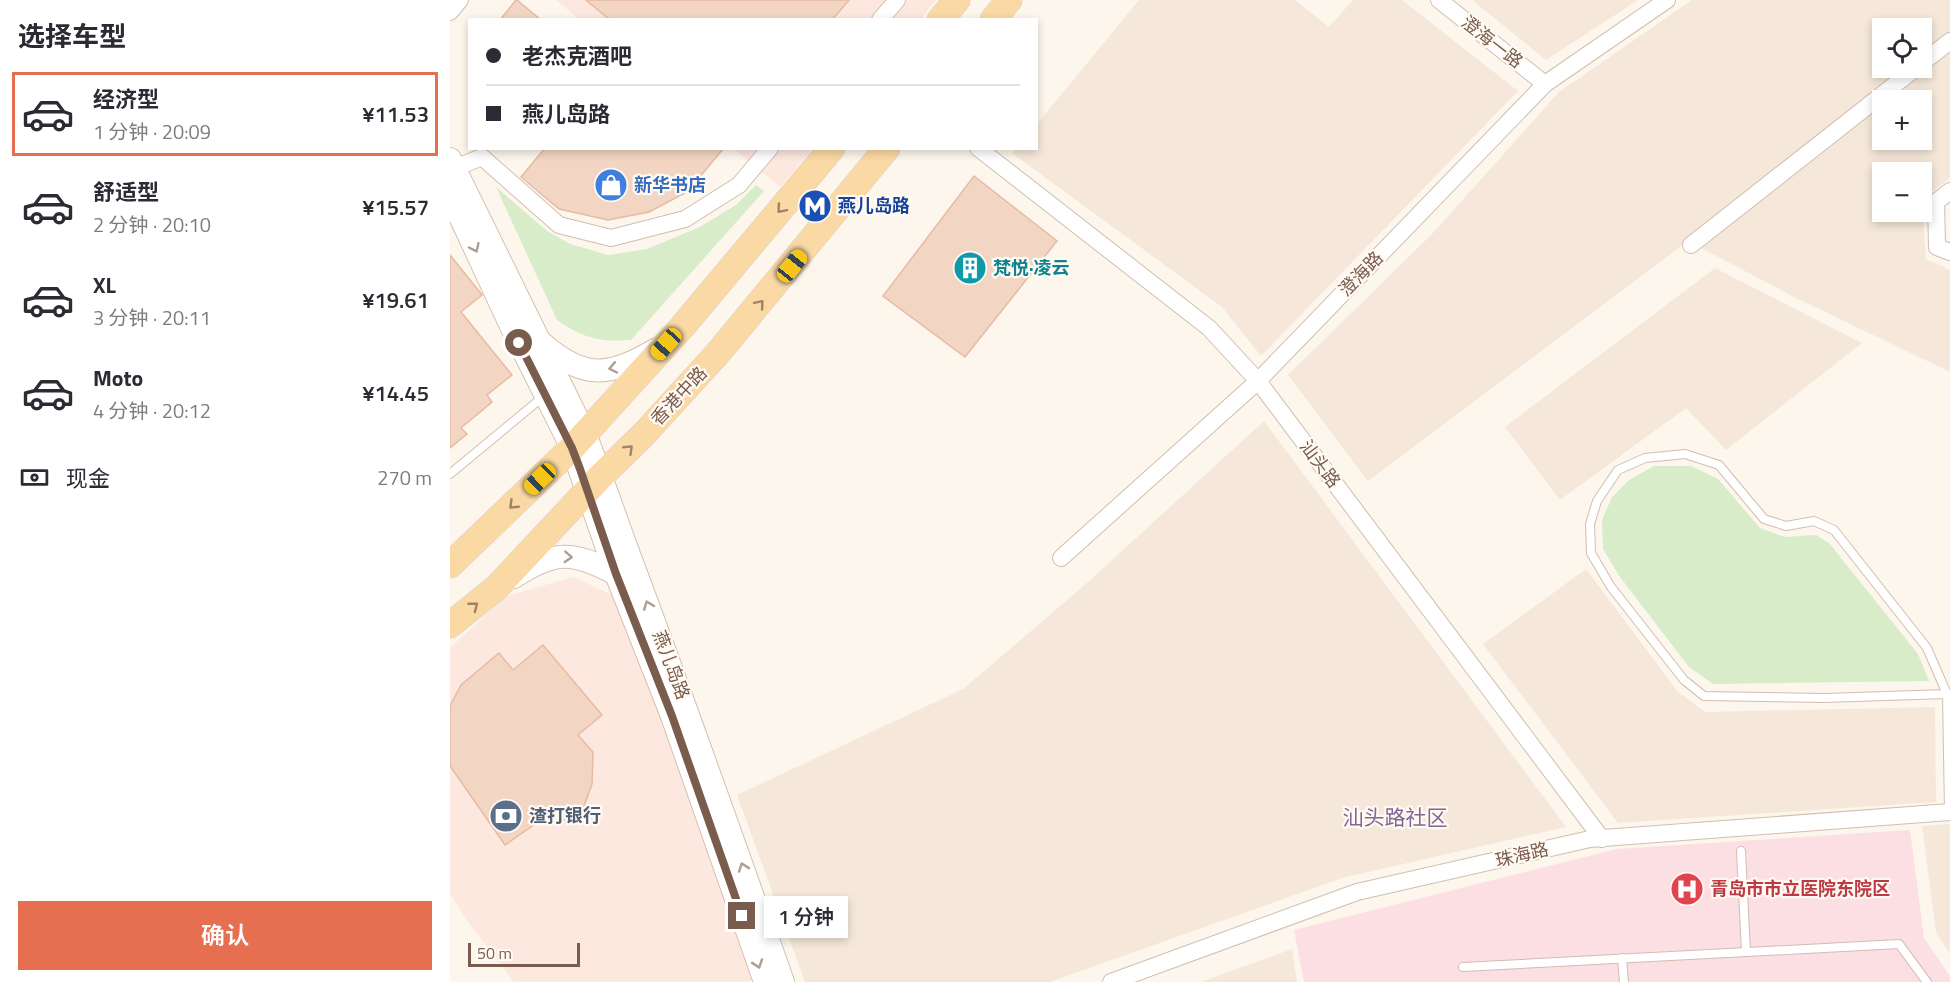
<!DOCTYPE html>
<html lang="zh">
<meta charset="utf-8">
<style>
:root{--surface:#fff;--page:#f7f7f7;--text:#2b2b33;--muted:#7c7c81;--line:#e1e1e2;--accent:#e76f51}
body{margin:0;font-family:"Titillium Web","Noto Sans SC",sans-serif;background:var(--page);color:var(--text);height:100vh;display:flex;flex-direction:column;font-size:22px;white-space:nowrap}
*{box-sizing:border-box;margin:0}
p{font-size:20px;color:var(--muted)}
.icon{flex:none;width:33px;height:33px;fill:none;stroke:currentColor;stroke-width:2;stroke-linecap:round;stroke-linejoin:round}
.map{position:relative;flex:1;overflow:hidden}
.sheet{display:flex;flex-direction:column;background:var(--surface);width:450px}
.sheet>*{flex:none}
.banner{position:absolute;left:18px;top:18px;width:570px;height:132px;border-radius:0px;box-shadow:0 3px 9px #0003;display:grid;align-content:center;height:132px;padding:0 18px;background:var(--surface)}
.buttons{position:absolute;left:1422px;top:18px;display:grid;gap:12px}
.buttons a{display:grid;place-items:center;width:60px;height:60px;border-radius:0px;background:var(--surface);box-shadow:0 3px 9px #0003;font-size:30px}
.scale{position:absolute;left:18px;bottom:15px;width:112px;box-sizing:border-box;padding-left:6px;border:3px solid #7a5c4d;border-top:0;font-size:16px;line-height:21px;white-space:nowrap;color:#7a5c4d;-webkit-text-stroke:4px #fffaf3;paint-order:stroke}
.end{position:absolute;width:27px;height:27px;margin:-14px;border:8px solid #7a5c4d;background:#fff;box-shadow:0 0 0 3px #fff}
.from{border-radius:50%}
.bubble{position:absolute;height:42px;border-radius:0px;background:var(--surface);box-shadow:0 3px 9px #0003;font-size:20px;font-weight:600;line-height:42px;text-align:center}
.car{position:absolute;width:18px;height:36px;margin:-18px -9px;border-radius:8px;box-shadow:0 0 4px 2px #0007;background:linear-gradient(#f5c518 24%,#345 0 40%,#f5c518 0 76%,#345 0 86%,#f5c518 0)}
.banner b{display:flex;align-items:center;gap:21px;height:57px;font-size:22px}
.banner b+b{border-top:2px solid var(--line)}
.banner i{width:15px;height:15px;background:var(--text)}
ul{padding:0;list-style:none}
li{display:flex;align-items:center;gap:18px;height:84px;margin:0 12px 9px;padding:0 6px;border:3px solid transparent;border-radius:0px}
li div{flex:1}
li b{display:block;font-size:22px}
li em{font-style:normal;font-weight:600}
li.active{border-color:var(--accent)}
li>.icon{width:54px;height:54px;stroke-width:1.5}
h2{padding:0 18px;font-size:27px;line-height:72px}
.pay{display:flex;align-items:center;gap:15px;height:66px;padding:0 18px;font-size:22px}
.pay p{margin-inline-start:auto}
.button{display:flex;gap:12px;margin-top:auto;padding:12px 18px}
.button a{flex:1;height:69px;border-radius:0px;background:var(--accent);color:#fff;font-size:24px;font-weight:600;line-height:69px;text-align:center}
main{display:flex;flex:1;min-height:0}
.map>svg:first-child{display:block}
.residential{fill:#f5e8da;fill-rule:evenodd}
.commercial{fill:#fde8e0}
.medical{fill:#fbdfe3}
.green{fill:#d8ecc9}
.building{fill:#f3d5c3;stroke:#e6bba3;stroke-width:1.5}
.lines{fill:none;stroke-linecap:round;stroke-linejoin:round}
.service-casing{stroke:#d1beb0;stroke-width:10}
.minor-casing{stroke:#d1beb0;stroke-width:18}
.secondary-casing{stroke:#d6c0b0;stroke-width:24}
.primary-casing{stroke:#dad1cd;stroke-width:27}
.service{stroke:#fff;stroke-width:8}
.minor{stroke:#fff;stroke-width:16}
.secondary{stroke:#fff;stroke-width:22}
.primary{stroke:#fbd9a5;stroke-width:26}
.oneway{stroke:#a18267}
.oneway2{stroke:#af9d94}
.route{stroke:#7a5c4d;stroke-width:8}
.labels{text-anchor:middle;stroke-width:4.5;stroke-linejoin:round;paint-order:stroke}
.street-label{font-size:18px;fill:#7a5c4d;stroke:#fffaf3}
.shop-label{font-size:18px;font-weight:bold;fill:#366cbe;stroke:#fffaf3;text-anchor:start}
.transit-label{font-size:18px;font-weight:bold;fill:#164399;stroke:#fffaf3;text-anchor:start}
.culture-label{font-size:18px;font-weight:bold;fill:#0d838f;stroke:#fffaf3;text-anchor:start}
.service-label{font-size:18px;font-weight:bold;fill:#4e5e75;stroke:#fffaf3;text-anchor:start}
.health-label{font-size:18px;font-weight:bold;fill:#be3a42;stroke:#fffaf3;text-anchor:start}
.quarter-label{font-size:21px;fill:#846695;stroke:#fffaf3}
</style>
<main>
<section class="sheet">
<h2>选择车型</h2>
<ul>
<li class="active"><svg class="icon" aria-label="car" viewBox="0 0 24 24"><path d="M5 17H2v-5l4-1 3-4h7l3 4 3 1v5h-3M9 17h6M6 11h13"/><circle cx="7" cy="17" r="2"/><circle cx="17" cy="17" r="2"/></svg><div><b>经济型</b><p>1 分钟 · 20:09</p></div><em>¥11.53</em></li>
<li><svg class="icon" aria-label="car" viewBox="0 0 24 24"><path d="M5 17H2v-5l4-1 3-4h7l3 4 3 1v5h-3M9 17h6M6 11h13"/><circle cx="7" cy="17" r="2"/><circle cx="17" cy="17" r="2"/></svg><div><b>舒适型</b><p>2 分钟 · 20:10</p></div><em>¥15.57</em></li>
<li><svg class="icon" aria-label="car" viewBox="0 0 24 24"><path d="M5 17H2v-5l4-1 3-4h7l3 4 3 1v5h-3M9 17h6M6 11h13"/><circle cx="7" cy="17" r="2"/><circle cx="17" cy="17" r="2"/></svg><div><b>XL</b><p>3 分钟 · 20:11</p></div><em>¥19.61</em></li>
<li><svg class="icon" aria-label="car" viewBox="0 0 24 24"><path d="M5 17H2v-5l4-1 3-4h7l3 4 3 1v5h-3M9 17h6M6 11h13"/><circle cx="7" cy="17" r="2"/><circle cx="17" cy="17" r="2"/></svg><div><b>Moto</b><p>4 分钟 · 20:12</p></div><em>¥14.45</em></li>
</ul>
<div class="pay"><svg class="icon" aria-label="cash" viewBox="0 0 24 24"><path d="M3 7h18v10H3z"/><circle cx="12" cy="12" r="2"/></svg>现金<p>270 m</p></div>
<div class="button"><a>确认</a></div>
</section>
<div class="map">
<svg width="1500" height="982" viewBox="0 0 1500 982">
<rect width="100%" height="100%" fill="#fdf6ec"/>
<g class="residential">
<path d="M 689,0 L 845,0 L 879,27 L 903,0 L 952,0 L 1068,91 L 811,356 L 772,307 L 562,153 L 566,149 L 586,148 L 587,124 Z"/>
<path d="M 1022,0 L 1188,0 L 1096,60 Z"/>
<path d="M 1242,0 L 1500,0 L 1500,178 L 1472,200 L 1476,259 L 1500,270 L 1500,372 L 1344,297 L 1238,241 L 918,481 L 838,375 L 982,234 L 1109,92 ZM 1432,28 L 1472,28 L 1472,68 L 1432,68 ZM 1432,100 L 1472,100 L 1472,140 L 1432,140 ZM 1432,172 L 1472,172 L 1472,212 L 1432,212 Z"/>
<path d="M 1265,268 L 1412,343 L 1276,450 L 1236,408 L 1110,500 L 1055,427 Z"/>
<path d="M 814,421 L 1116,827 L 892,878 L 600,982 L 355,982 L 287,795 L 513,689 L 638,582 Z"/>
<path d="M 1136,569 L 1227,691 L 1255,712 L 1485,707 L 1486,802 L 1168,823 L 1033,644 Z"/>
<path d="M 1500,824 L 1500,954 L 1486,933 L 1472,826 Z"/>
<path d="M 842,949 L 847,982 L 751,982 Z"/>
</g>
<g class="commercial">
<path d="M 106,0 L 486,0 L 470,20 L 129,19 Z"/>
<path d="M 284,149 L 362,149 L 330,187 Z"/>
<path d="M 123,577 L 167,597 L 225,736 L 302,980 L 297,982 L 64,982 L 21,926 L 0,894 L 0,648 L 54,597 Z"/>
</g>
<path class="medical" d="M 1460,830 L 1474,938 L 1500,976 L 1500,982 L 854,982 L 844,930 L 1167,849 Z"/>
<g class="green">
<path d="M 306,185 L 314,191 L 181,340 C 149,342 133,338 107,320 L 46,187 L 97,231 L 120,244 L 158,255 L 197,249 L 250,227 L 286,205 Z"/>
<path d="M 1204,466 L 1241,466 L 1268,479 L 1310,528 L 1335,537 L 1366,535 L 1379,543 L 1468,654 L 1479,681 L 1263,684 L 1239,667 L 1170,577 L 1153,549 L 1152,520 L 1162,497 L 1179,480 Z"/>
</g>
<g class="building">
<path d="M 66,0 L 67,0 L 91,20 L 50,20 Z"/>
<path d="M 136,0 L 399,0 L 382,20 L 160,20 Z"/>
<path d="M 95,148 L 274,148 L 237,192 L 199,212 L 158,220 L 109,209 L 71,177 Z"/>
<path d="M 524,176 L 607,241 L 515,357 L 433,296 Z"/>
<path d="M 0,255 L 32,295 L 11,312 L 62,375 L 37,395 L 42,402 L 11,428 L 17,434 L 0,448 Z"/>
<path d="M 93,645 L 152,715 L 128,735 L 143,752 L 142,784 L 134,806 L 114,820 L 107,809 L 55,845 L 0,766 L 0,706 L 11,685 L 49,653 L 63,670 Z"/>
</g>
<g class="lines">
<g class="service-casing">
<g id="service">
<path d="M 0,474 L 94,396"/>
<path d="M 1497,694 L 1374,698 L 1254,696 L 1234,680 L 1161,587 L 1141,553 L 1140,524 L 1147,501 L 1168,470 L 1195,458 L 1235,454 L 1269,465 L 1314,519 L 1336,526 L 1364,521 L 1384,530 L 1477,648 L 1497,694 L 1499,812"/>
<path d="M 1291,851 L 1296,952"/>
<path d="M 1172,958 L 1174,982"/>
<path d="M 1013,967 L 1449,944 L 1477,982"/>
</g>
</g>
<g class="minor-casing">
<g id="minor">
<path d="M 989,0 L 1095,84"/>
<path d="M 0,12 L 10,0"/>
<path d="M 430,20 L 447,0"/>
<path d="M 1472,63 L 1500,41"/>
<path d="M 528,148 L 759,328 L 808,381 L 1152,839"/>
<path d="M 5,168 L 32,157 L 109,225 L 161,238 L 235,219 L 289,185 L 320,148"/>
<path d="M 1500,191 L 1486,202 L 1487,247 L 1500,252"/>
<path d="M 1241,245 L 1466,68"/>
<path d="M 611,558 L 808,381 L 1095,84 L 1217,0"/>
<path d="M 661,982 L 907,892 L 1140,839 L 1500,812"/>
</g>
</g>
<g class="secondary-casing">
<g id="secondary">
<path d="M 0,159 L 135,434 C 150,472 163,511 177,549 C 231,693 282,837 333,982"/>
<path d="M 0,195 L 61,326 L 122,448 L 166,574 L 222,716 L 315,982"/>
<path d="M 93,344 C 136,381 160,376 207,349"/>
<path d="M 64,577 C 105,550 123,551 166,574"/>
</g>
</g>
<g class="primary-casing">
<g id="primary">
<path d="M 490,20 L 507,0"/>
<path d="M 543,20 L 559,0"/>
<path d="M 0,565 L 122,448 L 232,327 L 382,148"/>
<path d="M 0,625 L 47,587 L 152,475 L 194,434 L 268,353 L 437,148"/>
</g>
</g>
<use href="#service" class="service"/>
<use href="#minor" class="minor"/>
<use href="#secondary" class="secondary"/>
<use href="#primary" class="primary"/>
</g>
<defs><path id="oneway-chevron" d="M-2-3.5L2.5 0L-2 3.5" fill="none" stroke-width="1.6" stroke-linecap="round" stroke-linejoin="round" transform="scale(1.5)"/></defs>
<g class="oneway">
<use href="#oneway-chevron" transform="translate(331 209) rotate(130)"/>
<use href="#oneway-chevron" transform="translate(310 304) rotate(-50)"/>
<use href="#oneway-chevron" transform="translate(179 449) rotate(-44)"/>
<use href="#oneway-chevron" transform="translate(63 505) rotate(136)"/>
<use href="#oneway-chevron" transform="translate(24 606) rotate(-38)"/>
</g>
<g class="oneway2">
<use href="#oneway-chevron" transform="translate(25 248) rotate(65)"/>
<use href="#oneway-chevron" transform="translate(163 368) rotate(168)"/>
<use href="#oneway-chevron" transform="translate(118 557) rotate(3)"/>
<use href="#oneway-chevron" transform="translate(198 605) rotate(-111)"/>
<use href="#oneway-chevron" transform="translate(293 867) rotate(-109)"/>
<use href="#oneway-chevron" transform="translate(308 964) rotate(71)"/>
</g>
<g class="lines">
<path class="route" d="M 69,343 L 122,448 L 130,469 L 166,574 L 222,716 L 292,916"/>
</g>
<defs>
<g id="shop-disc" transform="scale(1.725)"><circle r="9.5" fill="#3f7fe0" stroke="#fffaf3"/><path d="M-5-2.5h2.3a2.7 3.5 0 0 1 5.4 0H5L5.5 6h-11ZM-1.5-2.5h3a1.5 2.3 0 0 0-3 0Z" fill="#fff"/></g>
<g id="metro-disc" transform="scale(1.725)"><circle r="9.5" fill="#1a4fb4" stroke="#fffaf3"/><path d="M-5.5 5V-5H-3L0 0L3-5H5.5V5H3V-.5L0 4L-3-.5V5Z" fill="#fff"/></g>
<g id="building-disc" transform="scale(1.725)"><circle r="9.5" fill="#0f9aa8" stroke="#fffaf3"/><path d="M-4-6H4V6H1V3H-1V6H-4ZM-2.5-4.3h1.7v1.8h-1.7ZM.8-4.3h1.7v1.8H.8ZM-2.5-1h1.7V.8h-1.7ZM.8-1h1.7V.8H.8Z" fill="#fff"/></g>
<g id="bank-disc" transform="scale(1.725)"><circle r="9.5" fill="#5c6f8a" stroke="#fffaf3"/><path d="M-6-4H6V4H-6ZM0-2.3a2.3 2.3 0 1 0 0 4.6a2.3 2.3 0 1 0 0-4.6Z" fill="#fff"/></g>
<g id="hospital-disc" transform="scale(1.725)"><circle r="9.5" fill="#e0444e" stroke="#fffaf3"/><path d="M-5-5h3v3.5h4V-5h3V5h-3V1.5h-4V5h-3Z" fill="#fff"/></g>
</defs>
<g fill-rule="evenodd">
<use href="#shop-disc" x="161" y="185"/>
<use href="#metro-disc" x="365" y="206"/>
<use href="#building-disc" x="520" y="268"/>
<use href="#bank-disc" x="56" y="816"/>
<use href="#hospital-disc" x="1237" y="889"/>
</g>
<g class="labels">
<g class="street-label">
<text transform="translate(1042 42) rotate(38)" y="6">澄海一路</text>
<text transform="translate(911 274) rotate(-46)" y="6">澄海路</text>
<text transform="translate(229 396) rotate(-47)" y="6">香港中路</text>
<text transform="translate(870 464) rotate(53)" y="6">汕头路</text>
<text transform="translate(221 665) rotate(69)" y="6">燕儿岛路</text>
<text transform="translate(1072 855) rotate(-13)" y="6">珠海路</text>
</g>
<g class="shop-label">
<text x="184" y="191">新华书店</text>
</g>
<g class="transit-label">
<text x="388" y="212">燕儿岛路</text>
</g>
<g class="culture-label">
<text x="543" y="274">梵悦·凌云</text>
</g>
<g class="service-label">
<text x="79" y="822">渣打银行</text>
</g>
<g class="health-label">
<text x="1260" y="895">青岛市市立医院东院区</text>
</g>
<g class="quarter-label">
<text x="945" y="825">汕头路社区</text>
</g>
</g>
</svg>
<div class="buttons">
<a><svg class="icon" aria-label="locate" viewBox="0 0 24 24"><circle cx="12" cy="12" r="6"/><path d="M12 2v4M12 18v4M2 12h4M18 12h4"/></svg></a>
<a>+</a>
<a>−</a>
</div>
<div class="scale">50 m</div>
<i class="end from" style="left:69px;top:343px"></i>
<i class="end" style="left:292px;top:916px"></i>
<div class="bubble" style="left:314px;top:896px;width:84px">1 分钟</div>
<i class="car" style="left:342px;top:266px;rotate:39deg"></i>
<i class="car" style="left:216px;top:344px;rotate:222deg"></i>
<i class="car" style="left:90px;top:479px;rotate:226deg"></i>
<div class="banner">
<b><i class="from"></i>老杰克酒吧</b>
<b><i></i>燕儿岛路</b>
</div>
</div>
</main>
